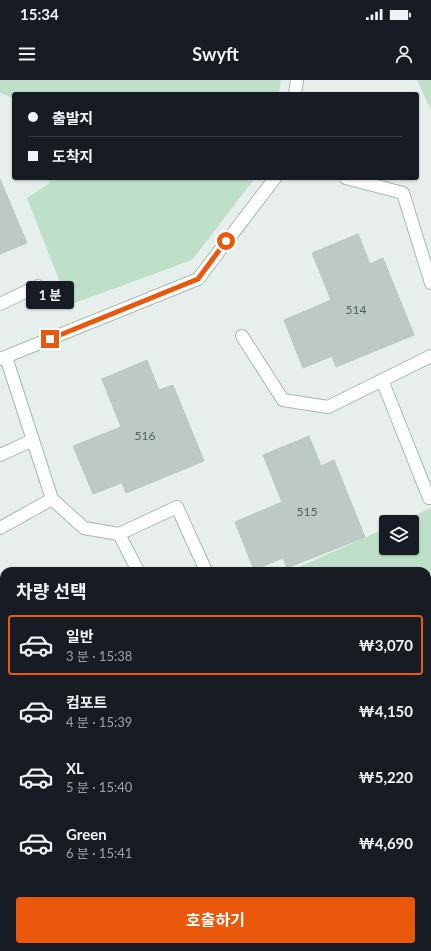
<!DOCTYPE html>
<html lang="ko">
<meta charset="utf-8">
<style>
:root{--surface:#171b24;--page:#20242c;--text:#f1f3f6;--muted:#9ea1a6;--line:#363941;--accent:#ea580c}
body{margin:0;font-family:Lato,"Noto Sans KR",sans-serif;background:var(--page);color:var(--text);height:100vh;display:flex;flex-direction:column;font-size:15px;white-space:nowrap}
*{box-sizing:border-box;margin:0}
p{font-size:13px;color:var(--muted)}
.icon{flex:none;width:22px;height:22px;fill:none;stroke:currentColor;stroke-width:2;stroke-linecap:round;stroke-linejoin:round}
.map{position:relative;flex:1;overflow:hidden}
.panel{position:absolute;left:0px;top:487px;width:431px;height:384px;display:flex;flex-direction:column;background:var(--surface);border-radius:12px 12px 0 0;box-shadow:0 1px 3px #0004}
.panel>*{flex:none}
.top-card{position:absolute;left:12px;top:12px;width:407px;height:88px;border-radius:4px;box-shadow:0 1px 3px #0004;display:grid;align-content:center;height:88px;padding:0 16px;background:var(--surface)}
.buttons{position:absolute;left:379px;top:435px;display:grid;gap:8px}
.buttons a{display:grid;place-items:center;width:40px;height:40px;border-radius:4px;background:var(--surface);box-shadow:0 1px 3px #0004;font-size:20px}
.end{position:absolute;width:18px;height:18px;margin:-9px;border:5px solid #ea580c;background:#fff;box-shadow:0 0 0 2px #fff}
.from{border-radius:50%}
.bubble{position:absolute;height:28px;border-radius:4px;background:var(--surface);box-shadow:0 1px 3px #0004;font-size:13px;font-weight:700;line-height:28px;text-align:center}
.top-card b{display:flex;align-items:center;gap:14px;height:38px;font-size:15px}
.top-card b+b{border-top:1px solid var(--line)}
.top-card i{width:10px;height:10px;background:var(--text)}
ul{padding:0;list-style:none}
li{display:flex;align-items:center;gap:12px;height:60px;margin:0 8px 6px;padding:0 8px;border:2px solid transparent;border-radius:4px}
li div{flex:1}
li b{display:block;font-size:15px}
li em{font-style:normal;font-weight:700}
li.active{border-color:var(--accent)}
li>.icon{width:36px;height:36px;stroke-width:1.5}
h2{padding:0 16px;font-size:18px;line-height:48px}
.primary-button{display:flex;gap:8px;margin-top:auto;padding:8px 16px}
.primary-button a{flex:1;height:46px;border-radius:4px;background:var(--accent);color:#fff;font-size:16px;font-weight:700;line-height:46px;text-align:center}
.status{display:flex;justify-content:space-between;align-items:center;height:28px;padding:0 20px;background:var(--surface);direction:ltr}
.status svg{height:11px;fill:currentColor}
header{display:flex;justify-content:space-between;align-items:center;height:52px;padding:0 16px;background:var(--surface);font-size:18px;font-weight:700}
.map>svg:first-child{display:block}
.green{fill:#bfe0c8}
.building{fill:#bbcac4;stroke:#b8c9c2}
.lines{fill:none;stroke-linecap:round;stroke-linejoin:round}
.lane-casing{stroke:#a8b8b2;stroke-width:14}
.street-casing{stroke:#a8b8b2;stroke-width:14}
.secondary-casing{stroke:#a4bbb3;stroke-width:14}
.path{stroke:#86b3a5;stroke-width:2.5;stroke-dasharray:2 3;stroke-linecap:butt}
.lane{stroke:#fff;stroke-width:12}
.street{stroke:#fff;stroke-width:12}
.secondary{stroke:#fff;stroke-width:12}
.route{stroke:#ea580c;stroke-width:5}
.labels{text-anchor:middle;stroke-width:3;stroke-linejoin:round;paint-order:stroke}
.number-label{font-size:12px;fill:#4a645c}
</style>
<div class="status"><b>15:34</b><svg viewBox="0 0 49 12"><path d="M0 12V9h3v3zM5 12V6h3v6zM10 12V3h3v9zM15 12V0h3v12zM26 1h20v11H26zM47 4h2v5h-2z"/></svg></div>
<header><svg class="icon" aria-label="menu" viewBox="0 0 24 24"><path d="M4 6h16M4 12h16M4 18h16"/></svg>Swyft<svg class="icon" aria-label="person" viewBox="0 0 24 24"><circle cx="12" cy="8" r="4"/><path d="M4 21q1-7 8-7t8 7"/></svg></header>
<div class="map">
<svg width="431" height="871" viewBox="0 0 431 871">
<rect width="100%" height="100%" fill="#e6efeb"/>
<g class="green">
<path d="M 0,0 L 281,0 L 279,14 L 14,14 L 14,18 L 0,13 Z"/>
<path d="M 417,0 L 431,0 L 431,30 Z"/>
<path d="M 48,98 L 255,98 L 192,180 L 69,225 L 27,118 L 50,103 Z"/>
<path d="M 431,428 L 431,548 L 427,550 L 427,491 L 290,491 L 386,448 L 386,468 L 412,468 L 412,442 L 400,442 Z"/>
<path d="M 4,618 L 4,685 L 0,683 L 0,619 Z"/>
<path d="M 431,705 L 431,855 L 427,857 L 427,707 Z"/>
<path d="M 49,867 L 402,867 L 392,871 L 50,871 Z"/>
</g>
<g class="building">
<path d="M 0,99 L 27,163 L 0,174 Z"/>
<path d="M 358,154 L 370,184 L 383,178 L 414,255 L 336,287 L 332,276 L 303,288 L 284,240 L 331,220 L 312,173 Z"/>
<path d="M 147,280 L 159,310 L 173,305 L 204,381 L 126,413 L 122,403 L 93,414 L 73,366 L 121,347 L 102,299 Z"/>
<path d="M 309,356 L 321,386 L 334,380 L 365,457 L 287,488 L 283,478 L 254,490 L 235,442 L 282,422 L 263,375 Z"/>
</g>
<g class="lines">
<g class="lane-casing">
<g id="lane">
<path d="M 346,98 L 403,113 L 431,203"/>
<path d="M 0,224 L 38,206"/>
<path d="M 242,256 L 283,320 L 328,327 L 431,276"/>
<path d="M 6,277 L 52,419 L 84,448 L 119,454 L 177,427 L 206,491"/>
<path d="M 382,300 L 429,418"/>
<path d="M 0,375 L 33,360"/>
<path d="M 0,448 L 52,419"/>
<path d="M 119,454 L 138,491"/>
</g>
</g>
<g class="street-casing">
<g id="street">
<path d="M 295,14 L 297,0"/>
<path d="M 0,279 L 198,199 L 275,98"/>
</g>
</g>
<g class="secondary-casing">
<g id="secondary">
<path d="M 427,586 L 431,585"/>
<path d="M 427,671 L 431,670"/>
<path d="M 0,721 L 4,721"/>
<path d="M 0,761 L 4,759"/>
<path d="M 0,851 L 4,861"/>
</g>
</g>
<g class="path">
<path d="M 427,762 L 431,761"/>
<path d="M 139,871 L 150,867"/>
</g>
<use href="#lane" class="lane"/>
<use href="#street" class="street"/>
<use href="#secondary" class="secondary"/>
</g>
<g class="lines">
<path class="route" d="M 50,259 L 198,199 L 226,161"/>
</g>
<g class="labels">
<g class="number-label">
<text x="356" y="234">514</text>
<text x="145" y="360">516</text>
<text x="307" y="436">515</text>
</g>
</g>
</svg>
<div class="buttons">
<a><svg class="icon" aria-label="layers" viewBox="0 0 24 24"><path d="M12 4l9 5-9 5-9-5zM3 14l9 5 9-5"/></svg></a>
</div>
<i class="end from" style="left:226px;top:161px"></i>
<i class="end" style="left:50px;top:259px"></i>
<div class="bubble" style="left:26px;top:201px;width:48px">1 분</div>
<div class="top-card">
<b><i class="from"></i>출발지</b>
<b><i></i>도착지</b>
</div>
<section class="panel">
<h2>차량 선택</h2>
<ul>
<li class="active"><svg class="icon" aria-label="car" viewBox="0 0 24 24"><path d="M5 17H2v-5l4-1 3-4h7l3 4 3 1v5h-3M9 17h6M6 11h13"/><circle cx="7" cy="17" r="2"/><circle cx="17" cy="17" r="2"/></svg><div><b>일반</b><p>3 분 · 15:38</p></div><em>₩3,070</em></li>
<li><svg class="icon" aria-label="car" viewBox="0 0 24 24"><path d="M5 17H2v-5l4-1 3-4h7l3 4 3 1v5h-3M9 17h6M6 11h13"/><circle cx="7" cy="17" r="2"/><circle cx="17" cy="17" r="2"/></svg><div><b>컴포트</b><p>4 분 · 15:39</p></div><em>₩4,150</em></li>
<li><svg class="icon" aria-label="car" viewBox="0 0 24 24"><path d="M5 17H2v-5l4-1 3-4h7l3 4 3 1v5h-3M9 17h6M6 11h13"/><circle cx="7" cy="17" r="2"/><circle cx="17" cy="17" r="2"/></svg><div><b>XL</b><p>5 분 · 15:40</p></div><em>₩5,220</em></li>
<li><svg class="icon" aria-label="car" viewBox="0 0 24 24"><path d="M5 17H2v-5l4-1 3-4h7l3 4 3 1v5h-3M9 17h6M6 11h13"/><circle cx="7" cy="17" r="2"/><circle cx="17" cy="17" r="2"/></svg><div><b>Green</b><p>6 분 · 15:41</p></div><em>₩4,690</em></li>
</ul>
<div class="primary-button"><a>호출하기</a></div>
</section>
</div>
